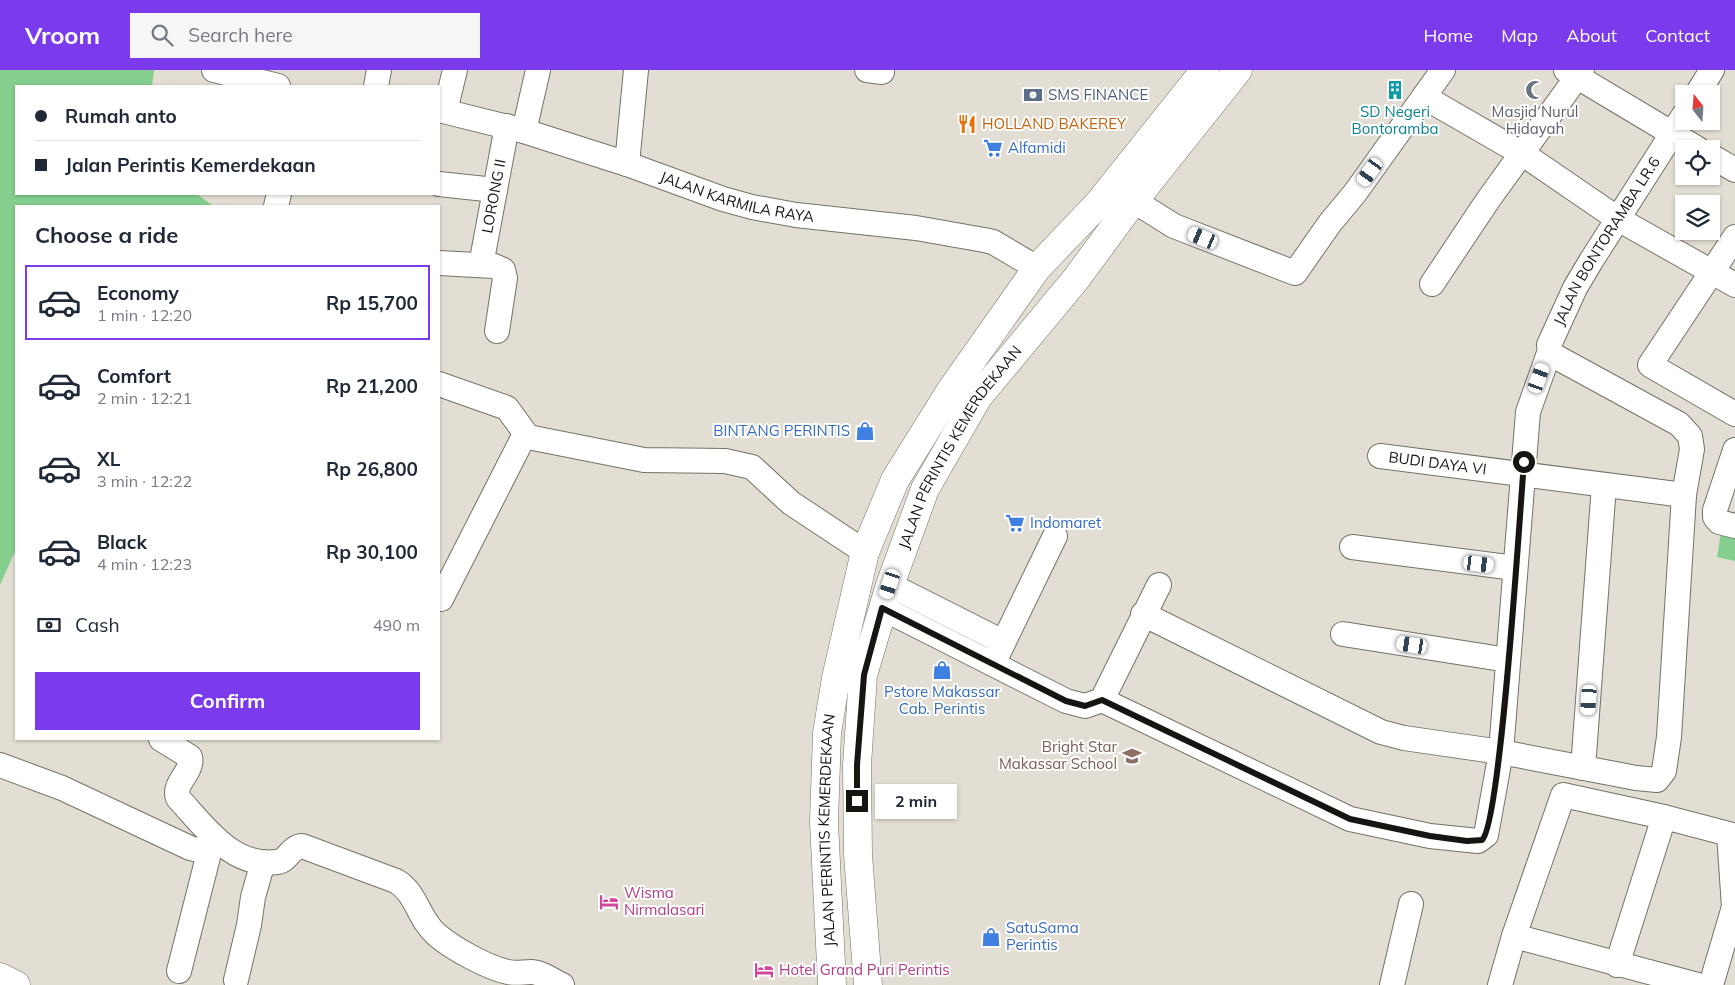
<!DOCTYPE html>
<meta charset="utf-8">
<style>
:root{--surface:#fff;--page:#f6f6f7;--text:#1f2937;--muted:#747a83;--line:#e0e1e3;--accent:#7c3aed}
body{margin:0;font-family:Mulish,sans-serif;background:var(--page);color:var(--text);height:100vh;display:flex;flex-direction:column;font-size:19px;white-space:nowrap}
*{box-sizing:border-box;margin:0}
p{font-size:16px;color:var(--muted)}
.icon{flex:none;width:28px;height:28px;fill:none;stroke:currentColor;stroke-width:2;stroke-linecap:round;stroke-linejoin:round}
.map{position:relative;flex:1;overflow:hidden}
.side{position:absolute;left:15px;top:135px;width:425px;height:535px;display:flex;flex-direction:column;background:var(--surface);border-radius:0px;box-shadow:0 1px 4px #0004}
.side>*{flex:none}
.hud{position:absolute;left:15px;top:15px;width:425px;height:110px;border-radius:0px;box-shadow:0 1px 4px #0004;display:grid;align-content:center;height:110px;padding:0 20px;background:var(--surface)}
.needle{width:32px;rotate:343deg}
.fabs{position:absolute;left:1675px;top:15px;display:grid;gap:10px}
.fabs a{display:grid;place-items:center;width:45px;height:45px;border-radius:0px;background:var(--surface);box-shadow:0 1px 4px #0004;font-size:25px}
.end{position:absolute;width:22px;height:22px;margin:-11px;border:6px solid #171511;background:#fff;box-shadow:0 0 0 2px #fff}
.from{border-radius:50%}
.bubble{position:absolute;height:35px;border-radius:0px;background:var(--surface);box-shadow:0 1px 4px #0004;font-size:16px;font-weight:700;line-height:35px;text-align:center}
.car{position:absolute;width:15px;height:30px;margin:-15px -8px;border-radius:6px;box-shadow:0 0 4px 1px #0007;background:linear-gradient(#fff 24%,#345 0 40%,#fff 0 76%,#345 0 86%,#fff 0)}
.hud b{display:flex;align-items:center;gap:18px;height:48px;font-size:19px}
.hud b+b{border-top:1px solid var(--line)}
.hud i{width:12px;height:12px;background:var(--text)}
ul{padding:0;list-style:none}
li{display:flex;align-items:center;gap:15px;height:75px;margin:0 10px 8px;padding:0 10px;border:2px solid transparent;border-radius:0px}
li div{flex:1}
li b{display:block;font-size:19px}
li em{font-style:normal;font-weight:700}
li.active{border-color:var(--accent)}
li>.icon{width:45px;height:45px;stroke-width:1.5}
h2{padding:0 20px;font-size:22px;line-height:60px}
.pay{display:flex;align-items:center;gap:12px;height:55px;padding:0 20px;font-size:19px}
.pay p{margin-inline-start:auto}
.primary-button{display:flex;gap:10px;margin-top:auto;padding:10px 20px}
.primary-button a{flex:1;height:58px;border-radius:0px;background:var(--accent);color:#fff;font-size:20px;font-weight:700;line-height:58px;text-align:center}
header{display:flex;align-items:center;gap:30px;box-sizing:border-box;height:70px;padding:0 25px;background:var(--accent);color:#fff}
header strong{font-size:24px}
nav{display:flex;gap:28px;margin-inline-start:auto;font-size:18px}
.search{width:350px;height:45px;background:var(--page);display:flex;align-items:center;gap:12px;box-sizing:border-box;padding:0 18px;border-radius:0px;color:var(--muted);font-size:19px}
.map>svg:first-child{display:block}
.green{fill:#84cf8d}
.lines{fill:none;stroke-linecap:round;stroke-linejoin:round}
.minor-casing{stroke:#767167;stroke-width:26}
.major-casing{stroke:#767167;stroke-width:29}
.highway-casing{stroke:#767167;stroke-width:29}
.minor{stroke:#fff;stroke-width:24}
.major{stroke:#fff;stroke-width:28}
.highway{stroke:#fff;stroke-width:28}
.route{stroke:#171511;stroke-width:6}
.labels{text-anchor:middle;stroke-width:4;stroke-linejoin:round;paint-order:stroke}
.service-label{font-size:15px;fill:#4e5e75;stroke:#fff;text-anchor:start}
.culture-label{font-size:15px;fill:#0d838f;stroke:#fff}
.worship-label{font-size:15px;fill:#5b616d;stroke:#fff}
.food-label{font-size:15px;fill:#c56008;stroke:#fff;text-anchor:start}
.shop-label{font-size:15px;fill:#366cbe;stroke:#fff;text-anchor:start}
.street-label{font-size:15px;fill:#171511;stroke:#fff}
.education-label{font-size:15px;fill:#785e54;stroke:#fff;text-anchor:end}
.hotel-label{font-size:15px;fill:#b23c85;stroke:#fff;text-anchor:start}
</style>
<header>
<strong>Vroom</strong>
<div class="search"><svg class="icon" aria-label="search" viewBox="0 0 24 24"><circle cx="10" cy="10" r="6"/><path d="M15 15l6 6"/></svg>Search here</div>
<nav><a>Home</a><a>Map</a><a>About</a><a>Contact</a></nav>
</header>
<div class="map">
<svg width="1735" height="915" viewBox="0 0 1735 915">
<rect width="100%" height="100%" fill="#e3ded3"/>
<g class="green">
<path d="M 0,0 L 154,0 L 152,16 L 16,16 L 16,124 L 197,124 L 213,136 L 16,136 L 16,479 L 0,515 Z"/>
<path d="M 1721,462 L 1735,465 L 1735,491 L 1717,487 Z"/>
</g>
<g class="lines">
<g class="minor-casing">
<g id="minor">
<path d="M 214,0 L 278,16"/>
<path d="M 867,0 L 882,2"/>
<path d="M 1566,0 L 1698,79"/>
<path d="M 376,16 L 379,0"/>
<path d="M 1697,24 L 1712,0"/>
<path d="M 1424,27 L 1523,84 L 1618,149 L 1735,215"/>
<path id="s1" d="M 439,40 L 524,61 L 627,94 L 723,129 L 752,137 L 796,145 L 916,158 L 984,170 L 993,172 L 1037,198"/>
<path d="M 445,41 L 455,0"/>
<path d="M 524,61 L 538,0"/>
<path d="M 1711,86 L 1735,100"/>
<path d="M 627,94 L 636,0"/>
<path d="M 439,114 L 495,120"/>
<path d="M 1134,131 L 1174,156 L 1295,203 L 1330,153 L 1355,123 L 1443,0"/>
<path d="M 276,136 L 279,124"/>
<path d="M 1735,167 L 1650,295 L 1735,344"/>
<path d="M 439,193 L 494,196 L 503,200 L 505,208 L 497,261"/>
<path id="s2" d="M 481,195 L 507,56"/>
<path d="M 1432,214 L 1488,130 L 1582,0"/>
<path id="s3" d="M 1549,275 L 1575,218 L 1591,191 L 1684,45"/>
<path d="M 439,314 L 507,338 L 528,367 L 644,390 L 725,391 L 752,397 L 791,433 L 865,482"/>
<path d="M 1735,380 L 1715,440 L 1715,447 L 1719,452 L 1735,456"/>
<path id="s4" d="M 1380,386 L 1684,425"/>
<path d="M 1352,477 L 1515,498"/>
<path d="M 890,515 L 1003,572"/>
<path d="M 441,529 L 525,364"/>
<path d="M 882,538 L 1066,631 L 1085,636 L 1102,630 L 1350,749 L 1430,766 L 1478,771 L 1486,765 L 1501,682 L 1528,342 L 1549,283 L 1679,354 L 1690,366 L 1692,379 L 1684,425 L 1669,667 L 1664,701 L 1657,710 L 1636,708 L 1501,682 L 1404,668 L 1381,662 L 1143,544"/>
<path d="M 1343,564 L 1508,590"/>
<path d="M 993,594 L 1055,466"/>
<path d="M 1102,630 L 1159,515"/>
<path d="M 161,669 L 190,687 C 194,701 172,714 178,728 C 204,756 232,798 277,792 C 288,791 290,777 302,776 L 396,811 C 417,823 418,849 437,865 C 452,878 488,898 508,902 C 516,904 523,902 531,902 C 541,902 553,911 562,915"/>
<path d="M 0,695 L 62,718 L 190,778 L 209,783 L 214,768"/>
<path d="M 1583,698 L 1604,415"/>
<path d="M 1514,866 L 1698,915"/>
<path d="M 1617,895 L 1664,747"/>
<path d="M 179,901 L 209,783"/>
<path d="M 236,910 L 249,855 L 253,827 L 263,792"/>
<path d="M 1392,915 L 1411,834"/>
<path d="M 1500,915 L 1514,866 L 1563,725 L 1664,747 L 1729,764 L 1734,837 L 1711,915"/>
</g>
</g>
<g class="major-casing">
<path id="major" d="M 0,907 L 16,915"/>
</g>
<g class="highway-casing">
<g id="highway">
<path id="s5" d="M 832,915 L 824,752 L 827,663 L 836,608 L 865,482 L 895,410 L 951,320 L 1037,198 L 1098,134 L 1205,0"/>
<path id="s6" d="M 868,915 L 858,785 L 857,695 L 863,605 L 890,515 L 925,419 L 978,327 L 1076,209 L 1129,137 L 1238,0"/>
</g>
</g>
<use href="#minor" class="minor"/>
<use href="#major" class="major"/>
<use href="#highway" class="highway"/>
</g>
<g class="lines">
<path class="route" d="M 857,731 L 857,695 L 864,605 L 882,538 L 1066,631 L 1085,636 L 1102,630 L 1350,749 L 1430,766 L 1467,771 L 1482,770 C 1501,753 1520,439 1524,392"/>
</g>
<defs>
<g id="building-bare" transform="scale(1.5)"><path d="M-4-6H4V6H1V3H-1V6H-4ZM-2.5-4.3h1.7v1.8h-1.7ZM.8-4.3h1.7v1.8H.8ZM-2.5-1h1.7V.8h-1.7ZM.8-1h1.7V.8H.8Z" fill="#0f9aa8" stroke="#fff" stroke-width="2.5" paint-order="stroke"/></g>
<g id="mosque-bare" transform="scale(1.5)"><path d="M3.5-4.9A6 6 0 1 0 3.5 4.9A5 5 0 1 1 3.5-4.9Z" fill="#6b7280" stroke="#fff" stroke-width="2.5" paint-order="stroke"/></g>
<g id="bank-bare" transform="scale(1.5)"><path d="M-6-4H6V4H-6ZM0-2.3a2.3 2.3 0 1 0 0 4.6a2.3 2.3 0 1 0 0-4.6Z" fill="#5c6f8a" stroke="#fff" stroke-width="2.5" paint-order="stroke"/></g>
<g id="restaurant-bare" transform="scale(1.5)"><path d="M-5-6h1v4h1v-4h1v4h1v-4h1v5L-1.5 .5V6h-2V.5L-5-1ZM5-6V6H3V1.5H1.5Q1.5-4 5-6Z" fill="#e8710a" stroke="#fff" stroke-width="2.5" paint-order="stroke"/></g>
<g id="supermarket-bare" transform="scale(1.5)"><path d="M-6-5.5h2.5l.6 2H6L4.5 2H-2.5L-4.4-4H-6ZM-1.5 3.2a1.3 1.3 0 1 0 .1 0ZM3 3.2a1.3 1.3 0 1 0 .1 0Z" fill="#3f7fe0" stroke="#fff" stroke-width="2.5" paint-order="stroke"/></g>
<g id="shop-bare" transform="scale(1.5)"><path d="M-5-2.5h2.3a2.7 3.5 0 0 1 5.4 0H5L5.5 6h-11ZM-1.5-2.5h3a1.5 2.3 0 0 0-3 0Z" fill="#3f7fe0" stroke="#fff" stroke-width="2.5" paint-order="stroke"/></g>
<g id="school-bare" transform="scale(1.5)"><path d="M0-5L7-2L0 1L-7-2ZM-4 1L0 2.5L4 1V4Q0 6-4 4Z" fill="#8d6e63" stroke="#fff" stroke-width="2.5" paint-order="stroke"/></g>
<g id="hotel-bare" transform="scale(1.5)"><path d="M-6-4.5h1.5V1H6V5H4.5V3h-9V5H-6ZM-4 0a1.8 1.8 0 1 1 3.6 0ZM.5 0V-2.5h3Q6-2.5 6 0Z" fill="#d1479c" stroke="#fff" stroke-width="2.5" paint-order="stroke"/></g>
</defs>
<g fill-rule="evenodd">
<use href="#building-bare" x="1395" y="20"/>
<use href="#mosque-bare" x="1535" y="20"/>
<use href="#bank-bare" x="1033" y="25"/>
<use href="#restaurant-bare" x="967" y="54"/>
<use href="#supermarket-bare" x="993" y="78"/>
<use href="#shop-bare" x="865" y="361"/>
<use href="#supermarket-bare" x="1015" y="453"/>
<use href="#shop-bare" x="942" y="600"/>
<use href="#school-bare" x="1132" y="686"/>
<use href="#hotel-bare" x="609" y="832"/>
<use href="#shop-bare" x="991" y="867"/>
<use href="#hotel-bare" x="764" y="900"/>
</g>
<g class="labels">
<g class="service-label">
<text x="1048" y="30">SMS FINANCE</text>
</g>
<g class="culture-label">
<text x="1395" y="47">SD Negeri<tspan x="1395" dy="17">Bontoramba</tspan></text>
</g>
<g class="worship-label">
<text x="1535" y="47">Masjid Nurul<tspan x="1535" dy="17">Hidayah</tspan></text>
</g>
<g class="food-label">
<text x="982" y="59">HOLLAND BAKEREY</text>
</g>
<g class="shop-label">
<text x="1008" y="83">Alfamidi</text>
<text x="850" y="366" text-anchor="end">BINTANG PERINTIS</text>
<text x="1030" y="458">Indomaret</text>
<text x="942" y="627" text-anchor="middle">Pstore Makassar<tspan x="942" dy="17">Cab. Perintis</tspan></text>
<text x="1006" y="863">SatuSama<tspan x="1006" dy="17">Perintis</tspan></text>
</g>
<g class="street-label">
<text dy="5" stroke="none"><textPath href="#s2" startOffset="70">LORONG II</textPath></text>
<text dy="5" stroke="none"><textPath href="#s1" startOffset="311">JALAN KARMILA RAYA</textPath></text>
<text dy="5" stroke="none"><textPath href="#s3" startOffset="119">JALAN BONTORAMBA LR.6</textPath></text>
<text dy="5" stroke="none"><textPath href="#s6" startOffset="560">JALAN PERINTIS KEMERDEKAAN</textPath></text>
<text dy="5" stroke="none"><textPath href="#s4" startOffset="58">BUDI DAYA VI</textPath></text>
<text dy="5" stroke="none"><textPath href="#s5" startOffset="155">JALAN PERINTIS KEMERDEKAAN</textPath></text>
</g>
<g class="education-label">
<text x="1117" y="682">Bright Star<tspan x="1117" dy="17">Makassar School</tspan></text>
</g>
<g class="hotel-label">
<text x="624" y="828">Wisma<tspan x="624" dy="17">Nirmalasari</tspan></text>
<text x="779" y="905">Hotel Grand Puri Perintis</text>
</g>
</g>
</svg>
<div class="fabs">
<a><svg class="needle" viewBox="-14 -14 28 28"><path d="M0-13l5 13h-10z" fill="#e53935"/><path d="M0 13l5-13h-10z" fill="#747a83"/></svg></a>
<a><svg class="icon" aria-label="locate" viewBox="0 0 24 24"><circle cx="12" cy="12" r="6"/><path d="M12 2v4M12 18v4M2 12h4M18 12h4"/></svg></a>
<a><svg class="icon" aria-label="layers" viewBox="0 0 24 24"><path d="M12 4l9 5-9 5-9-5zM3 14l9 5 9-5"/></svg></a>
</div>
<i class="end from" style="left:1524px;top:392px"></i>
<i class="end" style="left:857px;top:731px"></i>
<div class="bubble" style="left:875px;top:714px;width:82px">2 min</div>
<i class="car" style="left:1370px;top:102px;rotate:216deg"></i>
<i class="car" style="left:1203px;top:168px;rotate:293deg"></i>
<i class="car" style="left:1539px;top:308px;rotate:20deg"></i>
<i class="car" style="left:1479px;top:494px;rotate:97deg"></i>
<i class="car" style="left:890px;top:514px;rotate:198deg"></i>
<i class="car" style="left:1412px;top:575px;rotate:279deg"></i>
<i class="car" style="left:1589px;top:630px;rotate:184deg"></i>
<div class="hud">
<b><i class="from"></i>Rumah anto</b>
<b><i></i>Jalan Perintis Kemerdekaan</b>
</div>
<section class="side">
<h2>Choose a ride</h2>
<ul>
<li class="active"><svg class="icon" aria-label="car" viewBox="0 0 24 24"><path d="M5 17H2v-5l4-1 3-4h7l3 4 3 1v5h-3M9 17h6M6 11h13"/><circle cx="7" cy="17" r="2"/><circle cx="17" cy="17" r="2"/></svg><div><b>Economy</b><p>1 min · 12:20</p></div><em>Rp 15,700</em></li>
<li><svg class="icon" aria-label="car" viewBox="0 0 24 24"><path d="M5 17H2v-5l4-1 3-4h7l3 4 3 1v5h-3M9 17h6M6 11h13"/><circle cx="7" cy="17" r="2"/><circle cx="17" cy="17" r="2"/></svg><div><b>Comfort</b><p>2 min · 12:21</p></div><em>Rp 21,200</em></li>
<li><svg class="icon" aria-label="car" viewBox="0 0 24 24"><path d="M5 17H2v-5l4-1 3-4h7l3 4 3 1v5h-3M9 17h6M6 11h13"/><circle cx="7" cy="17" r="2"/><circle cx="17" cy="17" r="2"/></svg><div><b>XL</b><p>3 min · 12:22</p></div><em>Rp 26,800</em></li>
<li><svg class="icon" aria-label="car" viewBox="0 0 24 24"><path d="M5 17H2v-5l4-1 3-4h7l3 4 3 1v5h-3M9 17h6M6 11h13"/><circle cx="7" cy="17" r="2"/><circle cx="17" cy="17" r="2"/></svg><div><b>Black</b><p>4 min · 12:23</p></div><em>Rp 30,100</em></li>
</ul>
<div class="pay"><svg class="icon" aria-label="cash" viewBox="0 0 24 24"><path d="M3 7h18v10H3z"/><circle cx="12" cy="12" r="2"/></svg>Cash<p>490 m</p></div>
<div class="primary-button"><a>Confirm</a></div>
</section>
</div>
